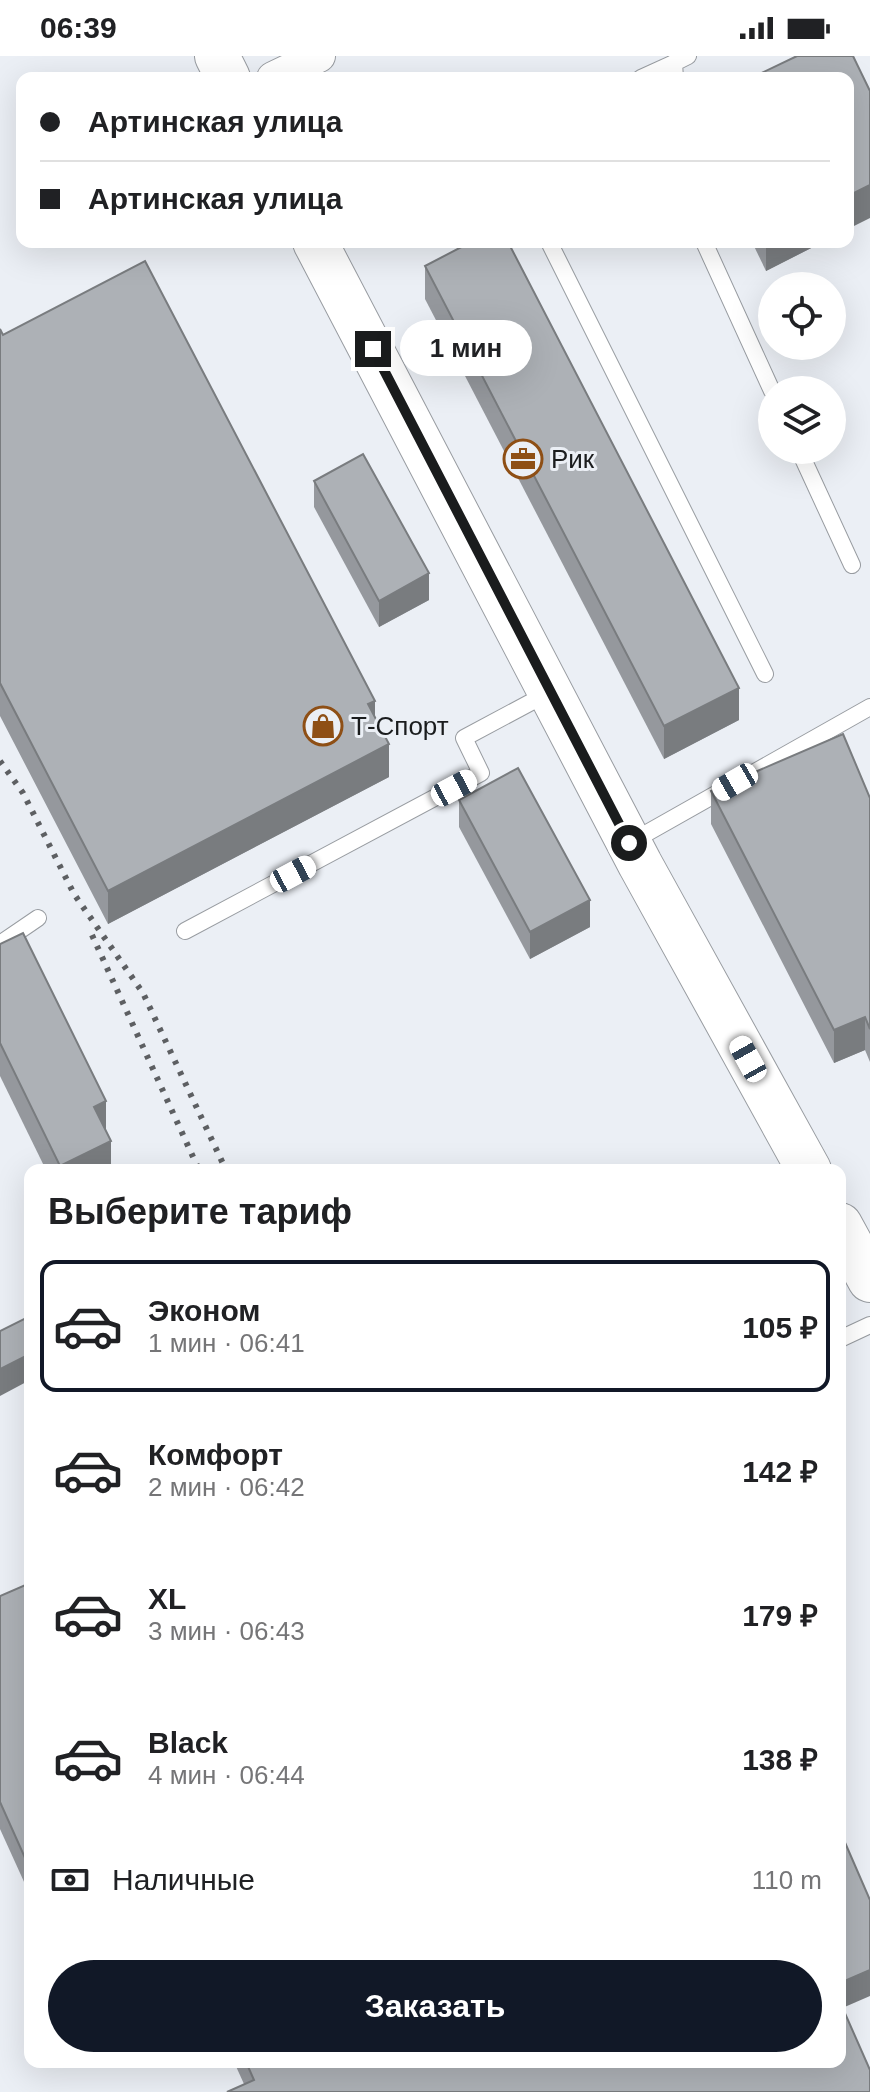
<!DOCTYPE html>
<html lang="ru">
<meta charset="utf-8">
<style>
:root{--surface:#fff;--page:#f2f2f2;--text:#202124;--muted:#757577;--line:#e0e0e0;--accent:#111827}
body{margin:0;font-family:Helvetica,sans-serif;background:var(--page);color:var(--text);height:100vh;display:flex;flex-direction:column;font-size:30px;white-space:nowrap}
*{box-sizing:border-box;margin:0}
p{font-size:26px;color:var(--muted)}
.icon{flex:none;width:44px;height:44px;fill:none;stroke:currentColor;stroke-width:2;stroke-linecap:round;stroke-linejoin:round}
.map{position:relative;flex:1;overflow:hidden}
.panel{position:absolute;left:24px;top:1108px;width:822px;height:904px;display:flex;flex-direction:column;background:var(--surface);border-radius:16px;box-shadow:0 8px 32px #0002}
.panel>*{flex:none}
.guide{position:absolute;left:16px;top:16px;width:838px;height:176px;border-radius:16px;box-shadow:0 8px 32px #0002;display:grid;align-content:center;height:176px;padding:0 24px;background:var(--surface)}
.fabs{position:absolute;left:758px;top:216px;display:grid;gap:16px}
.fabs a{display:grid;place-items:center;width:88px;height:88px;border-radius:50%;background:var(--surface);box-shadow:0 8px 32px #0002;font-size:40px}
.end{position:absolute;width:36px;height:36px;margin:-18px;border:10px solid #1a1c1d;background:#fff;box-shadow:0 0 0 4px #fff}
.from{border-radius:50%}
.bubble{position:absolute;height:56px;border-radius:28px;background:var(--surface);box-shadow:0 8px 32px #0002;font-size:26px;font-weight:600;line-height:56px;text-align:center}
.car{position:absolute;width:24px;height:48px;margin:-24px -12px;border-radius:10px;box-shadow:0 0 6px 2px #0007;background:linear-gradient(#fff 24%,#345 0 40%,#fff 0 76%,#345 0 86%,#fff 0)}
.guide b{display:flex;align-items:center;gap:28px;height:76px;font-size:30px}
.guide b+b{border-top:2px solid var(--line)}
.guide i{width:20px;height:20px;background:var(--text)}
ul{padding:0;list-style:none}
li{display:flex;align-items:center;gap:24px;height:132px;margin:0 16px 12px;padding:0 8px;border:4px solid transparent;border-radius:16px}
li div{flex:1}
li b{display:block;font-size:30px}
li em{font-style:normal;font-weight:600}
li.current{border-color:var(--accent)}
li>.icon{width:72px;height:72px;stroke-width:1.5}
h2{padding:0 24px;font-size:36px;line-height:96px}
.pay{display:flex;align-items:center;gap:20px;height:88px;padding:0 24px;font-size:30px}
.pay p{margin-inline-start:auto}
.cta{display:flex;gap:16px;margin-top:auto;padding:16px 24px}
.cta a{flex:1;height:92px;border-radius:48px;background:var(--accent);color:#fff;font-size:32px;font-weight:600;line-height:92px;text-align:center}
.status{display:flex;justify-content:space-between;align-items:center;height:56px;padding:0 40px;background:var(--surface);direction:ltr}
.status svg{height:22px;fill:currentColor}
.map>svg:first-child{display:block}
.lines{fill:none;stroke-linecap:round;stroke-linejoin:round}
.lane-casing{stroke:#989ca1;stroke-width:18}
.street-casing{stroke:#989ca1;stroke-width:34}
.secondary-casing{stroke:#989ca1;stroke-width:46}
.lane{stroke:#fff;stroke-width:16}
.street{stroke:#fff;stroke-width:32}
.secondary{stroke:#fff;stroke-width:44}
.rail{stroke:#5d5f62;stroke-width:6;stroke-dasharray:4 8;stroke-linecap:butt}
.wall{fill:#95989d}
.shaded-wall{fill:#797c7f}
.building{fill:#adb1b6;stroke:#797c7f;stroke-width:2}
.route{stroke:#1a1c1d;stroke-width:10}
.labels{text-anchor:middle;stroke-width:6;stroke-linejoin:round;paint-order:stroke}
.poi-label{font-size:26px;fill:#1a1c1d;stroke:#ebeff5;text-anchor:start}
</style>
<div class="status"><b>06:39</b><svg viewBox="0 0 49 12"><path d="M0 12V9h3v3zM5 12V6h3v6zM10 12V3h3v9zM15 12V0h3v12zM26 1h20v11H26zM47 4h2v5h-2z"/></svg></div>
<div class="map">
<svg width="870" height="2036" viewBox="0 0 870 2036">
<rect width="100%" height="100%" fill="#ebeff5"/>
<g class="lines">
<g class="lane-casing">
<g id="lane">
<path d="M 641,22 L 674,7"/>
<path d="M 675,22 L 674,7 L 688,0"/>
<path d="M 549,186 L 765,618"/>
<path d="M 704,186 L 772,335"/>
<path d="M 799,394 L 852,509"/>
<path d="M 631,786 L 870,651"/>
<path d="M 185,875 L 481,717 L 464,682 L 550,636"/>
<path d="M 0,888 L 38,862"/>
<path d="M 840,1283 L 870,1269"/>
</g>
</g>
<g class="street-casing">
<path id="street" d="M 273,22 L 319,0"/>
</g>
<g class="secondary-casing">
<g id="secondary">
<path d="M 217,0 L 228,22"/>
<path d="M 315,186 L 640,808 L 809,1114"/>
<path d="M 840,1169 L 870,1224"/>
</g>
</g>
<use href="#lane" class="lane"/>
<use href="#street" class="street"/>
<use href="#secondary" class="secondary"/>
<g class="rail">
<path d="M 0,705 L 23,737 L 74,838 L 143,937 L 226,1114"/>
<path d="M 92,879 L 199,1114"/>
</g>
</g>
<g class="wall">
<path d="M 752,186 L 823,186 L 766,215 Z"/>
<path d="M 425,210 L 739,664 L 664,703 L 425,243 Z"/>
<path d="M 0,273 L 3,279 L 375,662 L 389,721 L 108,868 L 0,660 Z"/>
<path d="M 314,425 L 429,544 L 379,571 L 314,451 Z"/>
<path d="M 711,735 L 870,742 L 870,1006 L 865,994 L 834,1007 L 711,768 Z"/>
<path d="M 459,744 L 590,871 L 530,903 L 459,771 Z"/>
<path d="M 0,888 L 106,1075 L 111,1114 L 46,1114 L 0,1020 Z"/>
<path d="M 30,1527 L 30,1839 L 0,1773 L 0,1540 Z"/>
<path d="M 234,2006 L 840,2006 L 244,2028 Z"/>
</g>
<g class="shaded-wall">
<path d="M 870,129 L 870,162 L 848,173 L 848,140 Z"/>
<path d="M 766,186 L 823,186 L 766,215 Z"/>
<path d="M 429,517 L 429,544 L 379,571 L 379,545 Z"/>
<path d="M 739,632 L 739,664 L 664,703 L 664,670 Z"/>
<path d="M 375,645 L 375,678 L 368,648 Z"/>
<path d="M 389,688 L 389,721 L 108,868 L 108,835 Z"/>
<path d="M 590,844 L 590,871 L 530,903 L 530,876 Z"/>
<path d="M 865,961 L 865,994 L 834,1007 L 834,974 Z"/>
<path d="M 106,1045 L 106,1078 L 94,1051 Z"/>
<path d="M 111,1085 L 111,1114 L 60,1114 L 60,1110 Z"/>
<path d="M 30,1298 L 30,1324 L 0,1340 L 0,1313 Z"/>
<path d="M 870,1914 L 870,1940 L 840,1953 L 840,1927 Z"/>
</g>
<g class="building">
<path d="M 797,0 L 853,0 L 870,35 L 870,129 L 848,140 L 848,22 L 751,22 Z"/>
<path d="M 471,186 L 508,186 L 739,632 L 664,670 L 425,210 Z"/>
<path d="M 145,205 L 375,645 L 368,648 L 389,688 L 108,835 L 0,627 L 0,273 L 3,279 Z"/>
<path d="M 363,398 L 429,517 L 379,545 L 314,425 Z"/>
<path d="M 843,678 L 870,742 L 870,973 L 865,961 L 834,974 L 711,735 Z"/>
<path d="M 518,712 L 590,844 L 530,876 L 459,744 Z"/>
<path d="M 23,877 L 106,1045 L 94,1051 L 111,1085 L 60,1110 L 0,987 L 0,888 Z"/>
<path d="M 30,1260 L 30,1298 L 0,1313 L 0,1275 Z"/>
<path d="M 30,1527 L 30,1813 L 0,1746 L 0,1540 Z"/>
<path d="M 840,1775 L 870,1844 L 870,1914 L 840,1927 Z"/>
<path d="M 840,1946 L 870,2014 L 870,2036 L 227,2036 L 254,2024 L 246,2006 L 840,2006 Z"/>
</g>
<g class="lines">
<path class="route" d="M 373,293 L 629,787"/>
</g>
<defs>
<g id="office-ring" transform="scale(2)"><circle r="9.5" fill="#ebeff5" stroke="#8e4f15" stroke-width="1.5"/><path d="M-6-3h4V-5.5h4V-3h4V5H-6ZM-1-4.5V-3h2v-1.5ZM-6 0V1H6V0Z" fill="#8e4f15"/></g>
<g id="shop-ring" transform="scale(2)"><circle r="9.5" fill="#ebeff5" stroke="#8e4f15" stroke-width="1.5"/><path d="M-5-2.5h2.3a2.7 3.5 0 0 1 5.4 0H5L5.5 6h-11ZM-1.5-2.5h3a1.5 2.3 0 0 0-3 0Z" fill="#8e4f15"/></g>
</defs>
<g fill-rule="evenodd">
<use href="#office-ring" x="523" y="403"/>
<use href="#shop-ring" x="323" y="670"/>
</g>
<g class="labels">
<g class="poi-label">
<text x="551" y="412">Рик</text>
<text x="351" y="679">Т-Спорт</text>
</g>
</g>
</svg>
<div class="fabs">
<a><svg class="icon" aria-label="locate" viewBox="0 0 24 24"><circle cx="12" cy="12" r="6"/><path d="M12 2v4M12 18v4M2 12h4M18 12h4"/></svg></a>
<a><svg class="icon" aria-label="layers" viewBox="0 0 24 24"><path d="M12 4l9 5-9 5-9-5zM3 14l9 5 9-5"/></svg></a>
</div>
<i class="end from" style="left:629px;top:787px"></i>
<i class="end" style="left:373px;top:293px"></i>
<div class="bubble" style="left:400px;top:264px;width:132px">1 мин</div>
<i class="car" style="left:735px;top:726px;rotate:240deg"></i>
<i class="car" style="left:454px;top:732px;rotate:62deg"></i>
<i class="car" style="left:293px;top:818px;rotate:62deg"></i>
<i class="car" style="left:748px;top:1003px;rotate:331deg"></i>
<div class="guide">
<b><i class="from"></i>Артинская улица</b>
<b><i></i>Артинская улица</b>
</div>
<section class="panel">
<h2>Выберите тариф</h2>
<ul>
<li class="current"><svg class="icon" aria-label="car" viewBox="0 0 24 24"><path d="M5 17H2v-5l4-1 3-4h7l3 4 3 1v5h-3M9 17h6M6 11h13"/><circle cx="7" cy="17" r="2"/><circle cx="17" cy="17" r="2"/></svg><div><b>Эконом</b><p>1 мин · 06:41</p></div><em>105 ₽</em></li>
<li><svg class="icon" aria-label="car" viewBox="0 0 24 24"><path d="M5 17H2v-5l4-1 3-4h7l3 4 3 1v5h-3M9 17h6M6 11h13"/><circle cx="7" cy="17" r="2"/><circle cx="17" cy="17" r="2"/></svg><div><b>Комфорт</b><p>2 мин · 06:42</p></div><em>142 ₽</em></li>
<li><svg class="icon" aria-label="car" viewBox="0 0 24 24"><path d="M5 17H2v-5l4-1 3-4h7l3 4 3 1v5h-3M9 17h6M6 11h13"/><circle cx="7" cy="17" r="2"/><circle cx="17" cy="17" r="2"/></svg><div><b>XL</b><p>3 мин · 06:43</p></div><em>179 ₽</em></li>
<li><svg class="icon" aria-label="car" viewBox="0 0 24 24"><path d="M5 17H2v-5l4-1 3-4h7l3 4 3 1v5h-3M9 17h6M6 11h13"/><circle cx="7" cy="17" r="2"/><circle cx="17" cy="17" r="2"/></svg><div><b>Black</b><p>4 мин · 06:44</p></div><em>138 ₽</em></li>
</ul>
<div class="pay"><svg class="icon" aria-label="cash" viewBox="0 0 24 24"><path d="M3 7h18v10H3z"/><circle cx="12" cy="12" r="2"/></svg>Наличные<p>110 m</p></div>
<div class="cta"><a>Заказать</a></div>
</section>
</div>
